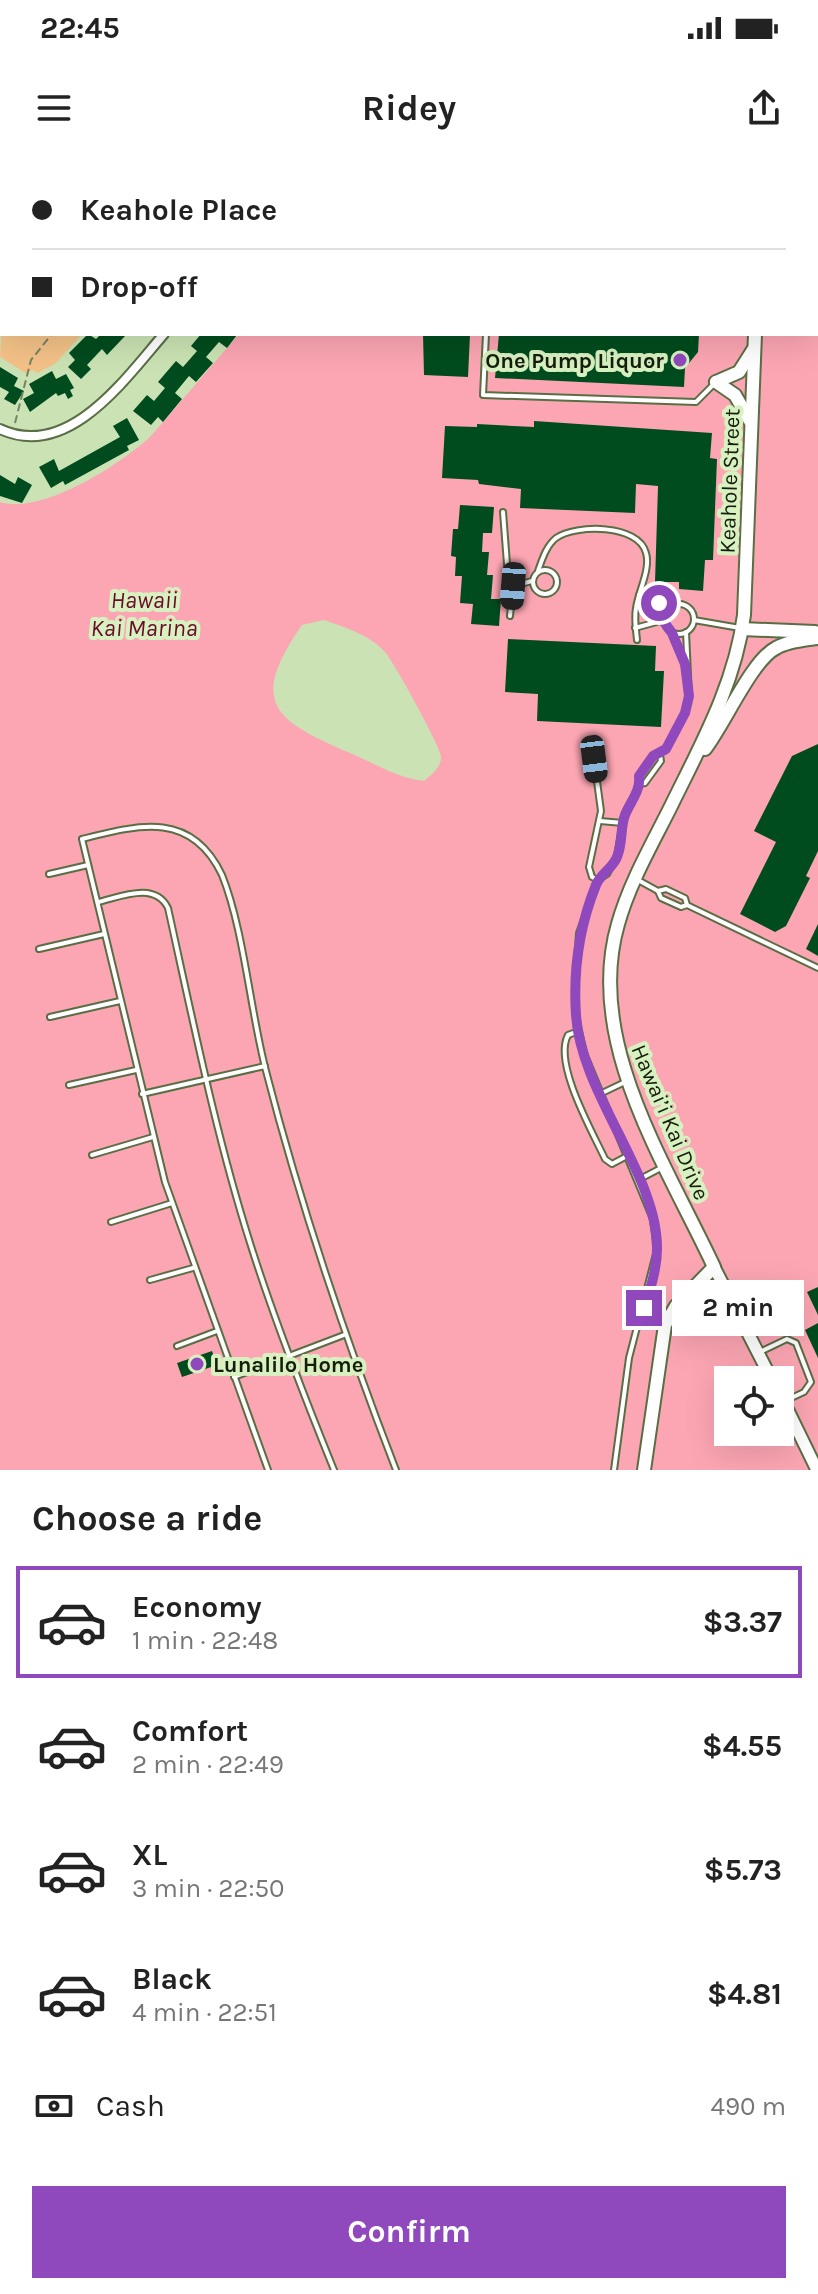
<!DOCTYPE html>
<meta charset="utf-8">
<style>
:root{--surface:#fff;--page:#f2f2f2;--text:#222;--muted:#767676;--line:#e0e0e0;--accent:#8f49bc}
body{margin:0;font-family:Karla,sans-serif;background:var(--page);color:var(--text);height:100vh;display:flex;flex-direction:column;font-size:30px;white-space:nowrap}
*{box-sizing:border-box;margin:0}
p{font-size:26px;color:var(--muted)}
.icon{flex:none;width:44px;height:44px;fill:none;stroke:currentColor;stroke-width:2;stroke-linecap:round;stroke-linejoin:round}
.map{position:relative;height:1310px;overflow:hidden}
.panel{display:flex;flex-direction:column;background:var(--surface);flex:1}
.panel>*{flex:none}
.banner{position:absolute;left:0px;top:0px;width:818px;height:176px;box-shadow:0 8px 32px #0002;display:grid;align-content:center;height:176px;padding:0 32px;background:var(--surface)}
.fabs{position:absolute;left:714px;top:1206px;display:grid;gap:16px}
.fabs a{display:grid;place-items:center;width:80px;height:80px;border-radius:0px;background:var(--surface);box-shadow:0 8px 32px #0002;font-size:40px}
.end{position:absolute;width:36px;height:36px;margin:-18px;border:10px solid #8f49bc;background:#fff;box-shadow:0 0 0 4px #fff}
.from{border-radius:50%}
.bubble{position:absolute;height:56px;border-radius:0px;background:var(--surface);box-shadow:0 8px 32px #0002;font-size:26px;font-weight:700;line-height:56px;text-align:center}
.car{position:absolute;width:24px;height:48px;margin:-24px -12px;border-radius:10px;box-shadow:0 0 6px 2px #0007;background:linear-gradient(#222 24%,#8ab4d8 0 40%,#222 0 76%,#8ab4d8 0 86%,#222 0)}
.banner b{display:flex;align-items:center;gap:28px;height:76px;font-size:30px}
.banner b+b{border-top:2px solid var(--line)}
.banner i{width:20px;height:20px;background:var(--text)}
ul{padding:0;list-style:none}
li{display:flex;align-items:center;gap:24px;height:112px;margin:0 16px 12px;padding:0 16px;border:4px solid transparent;border-radius:0px}
li div{flex:1}
li b{display:block;font-size:30px}
li em{font-style:normal;font-weight:700}
li.current{border-color:var(--accent)}
li>.icon{width:72px;height:72px;stroke-width:1.5}
h2{padding:0 32px;font-size:36px;line-height:96px}
.pay{display:flex;align-items:center;gap:20px;height:88px;padding:0 32px;font-size:30px}
.pay p{margin-inline-start:auto}
.primary-button{display:flex;gap:16px;margin-top:auto;padding:16px 32px}
.primary-button a{flex:1;height:92px;border-radius:0px;background:var(--accent);color:#fff;font-size:32px;font-weight:700;line-height:92px;text-align:center}
.status{display:flex;justify-content:space-between;align-items:center;height:56px;padding:0 40px;background:var(--surface);direction:ltr}
.status svg{height:22px;fill:currentColor}
header{display:flex;justify-content:space-between;align-items:center;height:104px;padding:0 32px;background:var(--surface);font-size:36px;font-weight:700}
.map>svg:first-child{display:block}
.green{fill:#f4c288}
.water{fill:#fca6b3;fill-rule:evenodd}
.building{fill:#004c1e}
.lines{fill:none;stroke-linecap:round;stroke-linejoin:round}
.service-casing{stroke:#596e44;stroke-width:8}
.minor-casing{stroke:#596e44;stroke-width:12}
.tertiary-casing{stroke:#596e44;stroke-width:15}
.secondary-casing{stroke:#596e44;stroke-width:16}
.path{stroke:#748464;stroke-width:2;stroke-dasharray:8 4;stroke-linecap:butt}
.service{stroke:#fff;stroke-width:4}
.minor{stroke:#fff;stroke-width:8}
.tertiary{stroke:#fff;stroke-width:11}
.secondary{stroke:#fff;stroke-width:12}
.route{stroke:#8f49bc;stroke-width:10}
.poi-dot{fill:#8f49bc;stroke:#d8f1c1;stroke-width:3}
.labels{text-anchor:middle;stroke-width:8;stroke-linejoin:round;paint-order:stroke}
.poi-label{font-size:22px;font-weight:bold;fill:#151d0c;stroke:#d8f1c1;text-anchor:end}
.street-label{font-size:22px;fill:#151d0c;stroke:#d8f1c1}
.water-label{font-size:24px;font-style:italic;fill:#6a0b29;stroke:#d8f1c1}
</style>
<div class="status"><b>22:45</b><svg viewBox="0 0 49 12"><path d="M0 12V9h3v3zM5 12V6h3v6zM10 12V3h3v9zM15 12V0h3v12zM26 1h20v11H26zM47 4h2v5h-2z"/></svg></div>
<header><svg class="icon" aria-label="menu" viewBox="0 0 24 24"><path d="M4 6h16M4 12h16M4 18h16"/></svg>Ridey<svg class="icon" aria-label="share" viewBox="0 0 24 24"><path d="M12 15V3M7 8l5-5 5 5M5 13v7h14v-7"/></svg></header>
<div class="map">
<svg width="818" height="1310" viewBox="0 0 818 1310">
<rect width="100%" height="100%" fill="#cbe3b4"/>
<path class="green" d="M 2,167 L 2,174 L 82,174 L 56,203 L 38,213 L 32,210 L 27,214 L 0,197 Z"/>
<path class="water" d="M 161,0 L 818,0 L 818,1310 L 0,1310 L 0,342 C 42,355 119,305 150,277 L 239,174 L 816,174 L 816,2 ZM 324,460 C 344,467 370,475 385,492 C 393,501 441,587 441,597 C 441,608 431,615 424,621 C 395,617 376,604 350,593 C 274,560 248,543 302,465 ZM 728,1220 L 780,1220 L 780,1272 L 728,1272 Z"/>
<g class="building">
<path d="M 88,174 L 96,179 L 101,174 L 125,176 L 107,195 L 102,189 L 87,205 L 91,209 L 81,219 L 68,207 L 75,200 L 69,193 Z"/>
<path d="M 201,174 L 237,175 L 227,188 L 219,182 L 206,197 L 213,203 L 196,222 L 189,216 L 175,233 L 182,239 L 163,262 L 158,257 L 151,265 L 133,251 L 147,235 L 154,241 L 165,228 L 158,222 L 176,201 L 183,207 L 197,191 L 191,186 Z"/>
<path d="M 423,174 L 470,174 L 468,217 L 424,215 Z"/>
<path d="M 499,174 L 699,174 L 698,192 L 685,208 L 684,227 L 495,218 Z"/>
<path d="M 0,207 L 18,218 L 14,226 L 24,231 L 15,245 L 4,239 L 9,232 L 0,227 Z"/>
<path d="M 52,211 L 56,219 L 66,214 L 74,228 L 70,230 L 73,236 L 68,239 L 65,233 L 58,236 L 56,233 L 30,252 L 23,239 L 34,233 L 29,224 Z"/>
<path d="M 127,258 L 139,280 L 127,286 L 129,290 L 65,325 L 63,321 L 51,328 L 39,307 L 54,299 L 59,311 L 120,277 L 113,266 Z"/>
<path d="M 534,261 L 712,273 L 710,298 L 717,299 L 713,400 L 705,400 L 703,431 L 679,429 L 679,422 L 655,422 L 658,326 L 636,324 L 635,353 L 520,348 L 521,329 L 479,324 L 478,320 L 442,318 L 445,266 L 477,267 L 477,264 L 534,267 Z"/>
<path d="M 0,315 L 15,324 L 18,317 L 32,325 L 22,343 L 0,336 Z"/>
<path d="M 460,345 L 494,347 L 492,373 L 483,373 L 482,392 L 489,392 L 487,415 L 493,415 L 491,439 L 501,439 L 499,466 L 471,464 L 473,444 L 460,443 L 462,416 L 455,416 L 456,397 L 451,396 L 453,369 L 458,369 Z"/>
<path d="M 508,479 L 656,486 L 655,511 L 664,511 L 661,567 L 537,561 L 538,534 L 505,532 Z"/>
<path d="M 818,584 L 818,691 L 806,716 L 810,718 L 786,766 L 775,772 L 740,754 L 776,682 L 754,671 L 792,596 Z"/>
<path d="M 818,764 L 818,796 L 806,789 Z"/>
<path d="M 818,1127 L 818,1155 L 807,1132 Z"/>
<path d="M 818,1163 L 818,1198 L 805,1170 Z"/>
<path d="M 212,1191 L 217,1205 L 182,1217 L 177,1203 Z"/>
</g>
<g class="lines">
<g class="service-casing">
<g id="service">
<path d="M 718,0 L 720,2"/>
<path d="M 486,174 L 483,235 L 696,242 L 714,224"/>
<path d="M 503,352 L 508,417 L 513,426"/>
<circle cx="545" cy="422" r="12"/>
<path d="M 538,411 C 542,400 546,386 556,378 C 576,364 639,364 646,393 C 651,409 638,432 636,448 C 634,459 636,469 637,480"/>
<path d="M 639,435 L 670,445"/>
<circle cx="679" cy="459" r="15"/>
<path d="M 510,456 L 513,426 L 532,421"/>
<path d="M 694,460 L 740,468"/>
<path d="M 635,468 L 664,460"/>
<path d="M 672,473 L 684,500"/>
<path d="M 594,599 L 601,651 L 589,707 L 592,717 L 598,720"/>
<path d="M 640,624 L 645,623 L 661,601 L 660,595"/>
<path d="M 600,661 L 623,663"/>
<path d="M 49,714 L 88,705"/>
<path d="M 638,720 L 658,731 L 661,738 L 681,747 L 687,745 L 818,808"/>
<path d="M 658,731 L 666,729 L 685,738 L 687,745"/>
<path d="M 98,742 C 120,737 155,721 168,748 C 193,861 216,976 251,1086 C 275,1162 304,1236 334,1310"/>
<path d="M 39,789 L 104,774"/>
<path d="M 50,857 L 120,841"/>
<path d="M 579,871 L 568,875 C 553,903 592,971 605,999 L 612,1004 L 627,996"/>
<path d="M 69,925 L 136,910"/>
<path d="M 142,934 L 265,906"/>
<path d="M 600,934 L 625,922"/>
<path d="M 92,995 L 153,977"/>
<path d="M 638,1020 L 661,1008"/>
<path d="M 111,1062 L 172,1043"/>
<path d="M 150,1120 L 193,1108"/>
<path d="M 177,1186 L 217,1171"/>
<path d="M 760,1192 L 787,1179 L 796,1183 L 811,1222 L 804,1232 L 787,1240"/>
<path d="M 234,1217 L 344,1175"/>
<path d="M 268,1310 L 165,1022 L 82,679 C 138,665 191,650 222,715 C 244,770 250,850 266,911 C 301,1047 345,1178 396,1310"/>
<path d="M 614,1310 L 629,1198 L 657,1090 L 653,1059 L 584,893 L 576,858 L 576,818 L 579,773 L 598,720 L 607,714 L 617,696 L 624,655 L 640,624 L 639,616 L 653,596 L 666,589 L 685,553 L 689,536 L 686,472"/>
</g>
</g>
<g class="minor-casing">
<g id="minor">
<path d="M 0,71 L 2,68"/>
<path d="M 0,269 C 68,301 125,219 164,174"/>
</g>
</g>
<g class="tertiary-casing">
<g id="tertiary">
<path d="M 714,1107 L 772,1220"/>
<path d="M 780,1234 L 817,1310"/>
</g>
</g>
<g class="secondary-casing">
<g id="secondary">
<path d="M 765,0 L 765,2"/>
<path d="M 752,2 L 752,0"/>
<path d="M 716,222 L 735,235 L 750,261"/>
<path d="M 716,222 L 739,212 L 753,190"/>
<path d="M 742,469 L 815,472"/>
<path d="M 705,589 C 725,563 752,500 776,488 C 788,481 804,480 818,478"/>
<path d="M 682,1143 L 709,1134 L 735,1149"/>
<path d="M 644,1310 L 665,1165 L 676,1146 L 714,1107 C 666,1004 584,881 618,764 C 630,721 654,681 673,642 C 703,581 735,523 744,455 L 755,174"/>
</g>
</g>
<path class="path" d="M 15,263 L 31,200 L 52,174"/>
<use href="#service" class="service"/>
<use href="#minor" class="minor"/>
<use href="#tertiary" class="tertiary"/>
<use href="#secondary" class="secondary"/>
</g>
<g class="lines">
<path class="route" d="M 644,1148 C 650,1130 657,1109 657,1089 C 658,1015 581,934 576,855 C 573,810 579,767 596,725 C 600,714 613,708 617,697 C 623,683 620,668 625,655 C 630,642 641,631 639,616 L 653,596 L 666,589 L 685,553 L 689,536 L 685,504 L 672,473 L 664,462 L 665,452 L 672,445 L 659,443"/>
</g>
<g class="poi-dot">
<circle cx="680" cy="200" r="8"/>
<circle cx="197" cy="1204" r="8"/>
</g>
<g class="labels">
<g class="poi-label">
<text x="664" y="208">One Pump Liquor</text>
<text x="213" y="1212" text-anchor="start">Lunalilo Home</text>
</g>
<g class="street-label">
<text transform="translate(729 321) rotate(-88)" y="8">Keahole Street</text>
<text transform="translate(671 962) rotate(67)" y="8">Hawai’i Kai Drive</text>
</g>
<g class="water-label">
<text x="144" y="448">Hawaii<tspan x="144" dy="28">Kai Marina</tspan></text>
</g>
</g>
</svg>
<div class="fabs">
<a><svg class="icon" aria-label="locate" viewBox="0 0 24 24"><circle cx="12" cy="12" r="6"/><path d="M12 2v4M12 18v4M2 12h4M18 12h4"/></svg></a>
</div>
<i class="end from" style="left:659px;top:443px"></i>
<i class="end" style="left:644px;top:1148px"></i>
<div class="bubble" style="left:672px;top:1120px;width:132px">2 min</div>
<i class="car" style="left:513px;top:426px;rotate:184deg"></i>
<i class="car" style="left:594px;top:599px;rotate:173deg"></i>
<div class="banner">
<b><i class="from"></i>Keahole Place</b>
<b><i></i>Drop-off</b>
</div>
</div>
<section class="panel">
<h2>Choose a ride</h2>
<ul>
<li class="current"><svg class="icon" aria-label="car" viewBox="0 0 24 24"><path d="M5 17H2v-5l4-1 3-4h7l3 4 3 1v5h-3M9 17h6M6 11h13"/><circle cx="7" cy="17" r="2"/><circle cx="17" cy="17" r="2"/></svg><div><b>Economy</b><p>1 min · 22:48</p></div><em>$3.37</em></li>
<li><svg class="icon" aria-label="car" viewBox="0 0 24 24"><path d="M5 17H2v-5l4-1 3-4h7l3 4 3 1v5h-3M9 17h6M6 11h13"/><circle cx="7" cy="17" r="2"/><circle cx="17" cy="17" r="2"/></svg><div><b>Comfort</b><p>2 min · 22:49</p></div><em>$4.55</em></li>
<li><svg class="icon" aria-label="car" viewBox="0 0 24 24"><path d="M5 17H2v-5l4-1 3-4h7l3 4 3 1v5h-3M9 17h6M6 11h13"/><circle cx="7" cy="17" r="2"/><circle cx="17" cy="17" r="2"/></svg><div><b>XL</b><p>3 min · 22:50</p></div><em>$5.73</em></li>
<li><svg class="icon" aria-label="car" viewBox="0 0 24 24"><path d="M5 17H2v-5l4-1 3-4h7l3 4 3 1v5h-3M9 17h6M6 11h13"/><circle cx="7" cy="17" r="2"/><circle cx="17" cy="17" r="2"/></svg><div><b>Black</b><p>4 min · 22:51</p></div><em>$4.81</em></li>
</ul>
<div class="pay"><svg class="icon" aria-label="cash" viewBox="0 0 24 24"><path d="M3 7h18v10H3z"/><circle cx="12" cy="12" r="2"/></svg>Cash<p>490 m</p></div>
<div class="primary-button"><a>Confirm</a></div>
</section>
